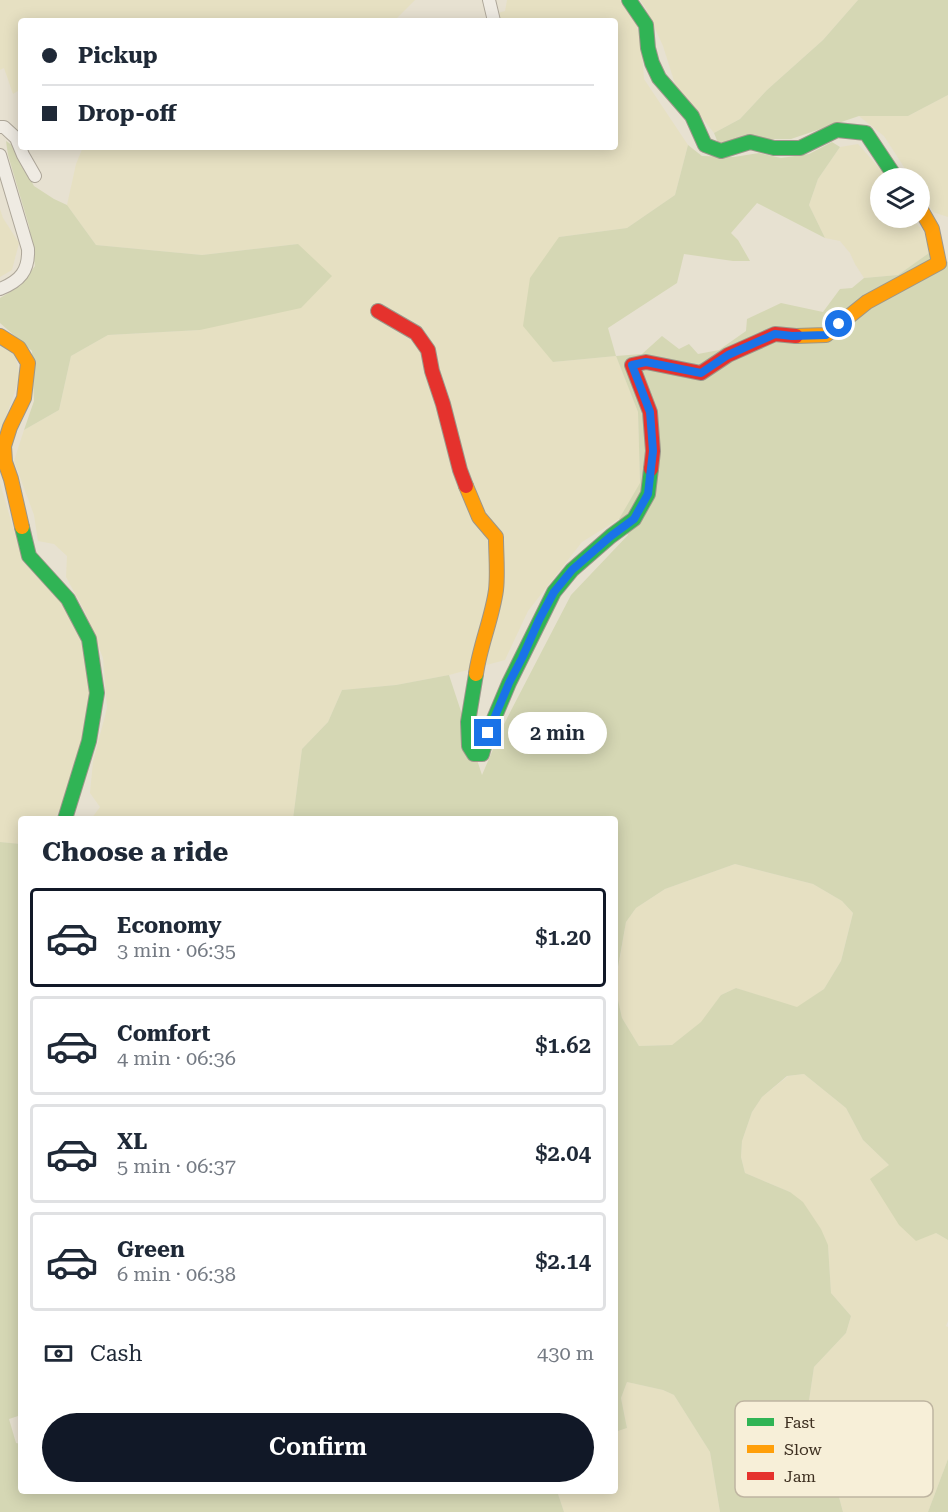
<!DOCTYPE html>
<meta charset="utf-8">
<style>
:root{--surface:#fff;--page:#f2f2f3;--text:#1f2937;--muted:#747a83;--line:#e0e1e3;--accent:#111827}
body{margin:0;font-family:"Roboto Serif",serif;background:var(--page);color:var(--text);height:100vh;display:flex;flex-direction:column;font-size:22px;white-space:nowrap}
*{box-sizing:border-box;margin:0}
p{font-size:20px;color:var(--muted)}
.icon{flex:none;width:33px;height:33px;fill:none;stroke:currentColor;stroke-width:2;stroke-linecap:round;stroke-linejoin:round}
.map{position:relative;flex:1;overflow:hidden}
.side{position:absolute;left:18px;top:816px;width:600px;height:678px;display:flex;flex-direction:column;background:var(--surface);border-radius:6px;box-shadow:0 3px 15px #0003}
.side>*{flex:none}
.hud{position:absolute;left:18px;top:18px;width:600px;height:132px;border-radius:6px;box-shadow:0 3px 15px #0003;display:grid;align-content:center;height:132px;padding:0 24px;background:var(--surface)}
.fabs{position:absolute;left:870px;top:168px;display:grid;gap:12px}
.fabs a{display:grid;place-items:center;width:60px;height:60px;border-radius:50%;background:var(--surface);box-shadow:0 3px 15px #0003;font-size:30px}
.end{position:absolute;width:27px;height:27px;margin:-14px;border:8px solid #1a73e8;background:#fff;box-shadow:0 0 0 3px #fff}
.from{border-radius:50%}
.bubble{position:absolute;height:42px;border-radius:21px;background:var(--surface);box-shadow:0 3px 15px #0003;font-size:20px;font-weight:600;line-height:42px;text-align:center}
.hud b{display:flex;align-items:center;gap:21px;height:57px;font-size:22px}
.hud b+b{border-top:2px solid var(--line)}
.hud i{width:15px;height:15px;background:var(--text)}
ul{padding:0;list-style:none}
li{display:flex;align-items:center;gap:18px;height:99px;margin:0 12px 9px;padding:0 12px;border:3px solid var(--line);border-radius:6px}
li div{flex:1}
li b{display:block;font-size:22px}
li em{font-style:normal;font-weight:600}
li.on{border-color:var(--accent)}
li>.icon{width:54px;height:54px;stroke-width:1.5}
h2{padding:0 24px;font-size:27px;line-height:72px}
.pay{display:flex;align-items:center;gap:15px;height:66px;padding:0 24px;font-size:22px}
.pay p{margin-inline-start:auto}
.primary-button{display:flex;gap:12px;margin-top:auto;padding:12px 24px}
.primary-button a{flex:1;height:69px;border-radius:36px;background:var(--accent);color:#fff;font-size:24px;font-weight:600;line-height:69px;text-align:center}
.map>svg:first-child{display:block}
.farmland{fill:#e6e0c2}
.green{fill:#d5d7b4}
.lines{fill:none;stroke-linecap:round;stroke-linejoin:round}
.street-casing{stroke:#ada699;stroke-width:14}
.fast-casing{stroke:#9c968a;stroke-width:16}
.slow-casing{stroke:#9c968a;stroke-width:16}
.jam-casing{stroke:#9c968a;stroke-width:16}
.street{stroke:#efebe3;stroke-width:12}
.fast{stroke:#30b455;stroke-width:14}
.slow{stroke:#ff9f0a;stroke-width:14}
.jam{stroke:#e5322d;stroke-width:14}
.route{stroke:#1a73e8;stroke-width:8}
.key{fill:#f7efd8;stroke:#bfb5a1;stroke-width:1.5}
.key-label{font-size:16px;fill:#3d2f20}
</style>
<div class="map">
<svg width="948" height="1512" viewBox="0 0 948 1512">
<rect width="100%" height="100%" fill="#e7e1d1"/>
<g class="farmland">
<path d="M 0,0 L 415,0 L 396,19 L 397,21 L 21,21 L 21,89 L 13,94 L 4,68 L 0,70 Z"/>
<path d="M 507,0 L 620,0 L 637,25 L 642,52 L 644,79 L 688,145 L 675,195 L 627,228 L 559,237 L 553,362 L 616,356 L 638,412 L 640,484 L 619,519 L 582,542 L 528,611 L 505,660 L 449,675 L 396,685 L 342,690 L 328,722 L 302,749 L 293,819 L 91,819 L 100,807 L 90,793 L 93,762 L 107,708 L 103,658 L 85,612 L 66,577 L 67,556 L 54,544 L 38,541 L 34,515 L 14,461 L 24,430 L 59,410 L 71,356 L 108,335 L 200,330 L 298,244 L 202,255 L 96,245 L 67,205 L 76,164 L 83,147 L 615,147 L 615,21 L 481,21 L 494,14 L 505,11 Z"/>
<path d="M 640,0 L 858,0 L 823,40 L 767,90 L 740,119 L 714,133 L 675,84 L 663,46 L 646,9 Z"/>
<path d="M 948,95 L 948,217 L 933,212 L 920,191 L 920,178 L 911,178 L 884,136 L 859,116 L 908,116 Z"/>
<path d="M 858,144 L 888,178 L 880,178 L 880,218 L 912,218 L 926,235 L 929,253 L 898,275 L 864,278 L 855,264 L 850,253 L 840,241 L 825,238 L 809,205 L 818,179 L 840,147 Z"/>
<path d="M 0,209 L 3,218 L 19,243 L 12,270 L 0,277 Z"/>
<path d="M 0,344 L 15,354 L 20,376 L 0,434 Z"/>
<path d="M 0,483 L 23,562 L 48,586 L 63,603 L 80,639 L 88,669 L 91,693 L 77,761 L 59,811 L 55,819 L 21,819 L 21,844 L 0,842 Z"/>
<path d="M 735,864 L 813,884 L 842,901 L 853,913 L 841,961 L 824,989 L 797,1008 L 736,988 L 721,995 L 702,1022 L 672,1045 L 639,1046 L 622,1018 L 615,987 L 626,922 L 636,908 L 665,889 Z"/>
<path d="M 804,1074 L 846,1108 L 863,1140 L 889,1165 L 936,1233 L 948,1240 L 948,1321 L 946,1326 L 948,1327 L 948,1459 L 928,1512 L 843,1512 L 836,1485 L 839,1468 L 807,1414 L 814,1367 L 846,1333 L 851,1316 L 831,1293 L 828,1245 L 790,1192 L 745,1173 L 741,1157 L 742,1141 L 752,1112 L 762,1097 L 788,1076 Z"/>
<path d="M 627,1382 L 663,1390 L 674,1395 L 710,1452 L 720,1512 L 564,1512 L 557,1491 L 615,1491 L 615,1432 L 627,1428 L 621,1398 Z"/>
</g>
<g class="green">
<path d="M 858,0 L 948,0 L 948,95 L 908,116 L 859,116 L 791,139 L 764,139 L 718,143 L 714,133 L 740,119 L 767,90 L 823,40 Z"/>
<path d="M 6,141 L 15,147 L 22,164 L 34,186 L 54,199 L 67,205 L 96,245 L 202,255 L 298,244 L 332,276 L 301,308 L 200,330 L 108,335 L 71,356 L 59,410 L 24,430 L 34,401 L 32,351 L 0,323 L 0,298 L 20,286 L 35,266 L 29,226 L 8,155 Z"/>
<path d="M 832,142 L 840,147 L 818,179 L 809,205 L 825,238 L 757,203 L 731,233 L 738,240 L 750,261 L 733,261 L 684,254 L 677,283 L 608,328 L 616,356 L 642,354 L 662,336 L 679,349 L 689,344 L 698,354 L 719,350 L 746,331 L 747,319 L 781,303 L 823,312 L 840,289 L 852,288 L 864,278 L 898,275 L 929,253 L 948,262 L 948,1240 L 936,1233 L 916,1241 L 899,1225 L 870,1179 L 889,1165 L 863,1140 L 846,1108 L 804,1074 L 787,1076 L 762,1097 L 752,1112 L 742,1141 L 741,1157 L 745,1173 L 790,1192 L 803,1202 L 821,1229 L 828,1245 L 831,1293 L 851,1316 L 846,1333 L 814,1367 L 807,1414 L 840,1468 L 836,1486 L 843,1512 L 720,1512 L 710,1452 L 674,1395 L 663,1390 L 627,1382 L 621,1398 L 627,1428 L 615,1432 L 615,987 L 622,1018 L 639,1046 L 672,1045 L 701,1022 L 721,995 L 736,988 L 797,1007 L 824,989 L 841,961 L 853,913 L 842,901 L 813,884 L 735,864 L 665,889 L 636,908 L 626,922 L 615,984 L 615,819 L 293,819 L 302,749 L 328,722 L 342,690 L 396,685 L 449,675 L 482,775 L 503,726 L 571,595 L 628,535 L 619,519 L 640,483 L 638,412 L 616,356 L 553,362 L 523,326 L 530,278 L 559,237 L 627,228 L 675,195 L 688,145 L 702,156 L 734,157 L 759,153 L 781,158 L 809,154 Z"/>
<path d="M 0,842 L 21,844 L 21,1415 L 9,1419 L 16,1443 L 21,1444 L 21,1491 L 557,1491 L 564,1512 L 0,1512 Z"/>
<path d="M 948,1459 L 948,1512 L 928,1512 Z"/>
</g>
<g class="lines">
<g class="street-casing">
<g id="street">
<path d="M 489,0 L 494,21"/>
<path d="M 0,127 L 4,127 L 16,138 L 23,155 L 35,176"/>
<path d="M 0,155 L 28,249 C 29,271 20,281 0,289"/>
</g>
</g>
<g class="fast-casing">
<g id="fast">
<path d="M 629,0 L 646,25 L 648,48 L 652,63 L 659,78 L 692,116 L 705,145 L 721,151 L 750,142 L 774,148 L 800,148 L 837,130 L 866,133 L 896,178"/>
<path d="M 22,527 L 29,556 L 68,599 L 89,639 L 97,693 L 89,741 L 65,819"/>
<path d="M 476,674 L 468,722 L 469,746 L 474,754 L 482,754 L 488,733 L 509,683 L 554,592 L 572,570 L 611,536 L 634,519 L 648,494 L 651,469"/>
</g>
</g>
<g class="slow-casing">
<g id="slow">
<path d="M 0,336 L 19,348 L 28,363 L 24,398 L 10,427 L 4,446 L 5,462 L 11,479 L 22,527"/>
<path d="M 796,336 L 826,335 L 867,302 L 939,263 L 932,229 L 920,208"/>
<path d="M 466,486 L 479,517 L 496,537 C 496,554 498,573 496,590 C 492,619 480,645 476,674"/>
</g>
</g>
<g class="jam-casing">
<g id="jam">
<path d="M 378,311 L 416,333 L 428,350 L 432,371 L 443,404 L 460,470 L 466,486"/>
<path d="M 651,469 L 653,451 L 650,412 L 632,365 L 646,362 L 701,373 L 728,355 L 775,334 L 796,336"/>
</g>
</g>
<use href="#street" class="street"/>
<use href="#fast" class="fast"/>
<use href="#slow" class="slow"/>
<use href="#jam" class="jam"/>
</g>
<g class="lines">
<path class="route" d="M 488,733 L 509,683 L 522,658 L 539,620 L 554,592 L 572,570 L 611,536 L 634,519 L 648,494 L 653,451 L 650,412 L 632,365 L 646,362 L 701,373 L 728,355 L 775,334 L 792,336 L 826,335 L 839,324"/>
</g>
<rect x="735" y="1401" width="198" height="96" rx="9" class="key"/>
<rect x="747" y="1418" width="27" height="8" fill="#30b455"/>
<rect x="747" y="1445" width="27" height="8" fill="#ff9f0a"/>
<rect x="747" y="1472" width="27" height="8" fill="#e5322d"/>
<g class="key-label">
<text x="784" y="1428">Fast</text>
<text x="784" y="1455">Slow</text>
<text x="784" y="1482">Jam</text>
</g>
</svg>
<div class="fabs">
<a><svg class="icon" aria-label="layers" viewBox="0 0 24 24"><path d="M12 4l9 5-9 5-9-5zM3 14l9 5 9-5"/></svg></a>
</div>
<i class="end from" style="left:839px;top:324px"></i>
<i class="end" style="left:488px;top:733px"></i>
<div class="bubble" style="left:508px;top:712px;width:99px">2 min</div>
<div class="hud">
<b><i class="from"></i>Pickup</b>
<b><i></i>Drop-off</b>
</div>
<section class="side">
<h2>Choose a ride</h2>
<ul>
<li class="on"><svg class="icon" aria-label="car" viewBox="0 0 24 24"><path d="M5 17H2v-5l4-1 3-4h7l3 4 3 1v5h-3M9 17h6M6 11h13"/><circle cx="7" cy="17" r="2"/><circle cx="17" cy="17" r="2"/></svg><div><b>Economy</b><p>3 min · 06:35</p></div><em>$1.20</em></li>
<li><svg class="icon" aria-label="car" viewBox="0 0 24 24"><path d="M5 17H2v-5l4-1 3-4h7l3 4 3 1v5h-3M9 17h6M6 11h13"/><circle cx="7" cy="17" r="2"/><circle cx="17" cy="17" r="2"/></svg><div><b>Comfort</b><p>4 min · 06:36</p></div><em>$1.62</em></li>
<li><svg class="icon" aria-label="car" viewBox="0 0 24 24"><path d="M5 17H2v-5l4-1 3-4h7l3 4 3 1v5h-3M9 17h6M6 11h13"/><circle cx="7" cy="17" r="2"/><circle cx="17" cy="17" r="2"/></svg><div><b>XL</b><p>5 min · 06:37</p></div><em>$2.04</em></li>
<li><svg class="icon" aria-label="car" viewBox="0 0 24 24"><path d="M5 17H2v-5l4-1 3-4h7l3 4 3 1v5h-3M9 17h6M6 11h13"/><circle cx="7" cy="17" r="2"/><circle cx="17" cy="17" r="2"/></svg><div><b>Green</b><p>6 min · 06:38</p></div><em>$2.14</em></li>
</ul>
<div class="pay"><svg class="icon" aria-label="cash" viewBox="0 0 24 24"><path d="M3 7h18v10H3z"/><circle cx="12" cy="12" r="2"/></svg>Cash<p>430 m</p></div>
<div class="primary-button"><a>Confirm</a></div>
</section>
</div>
